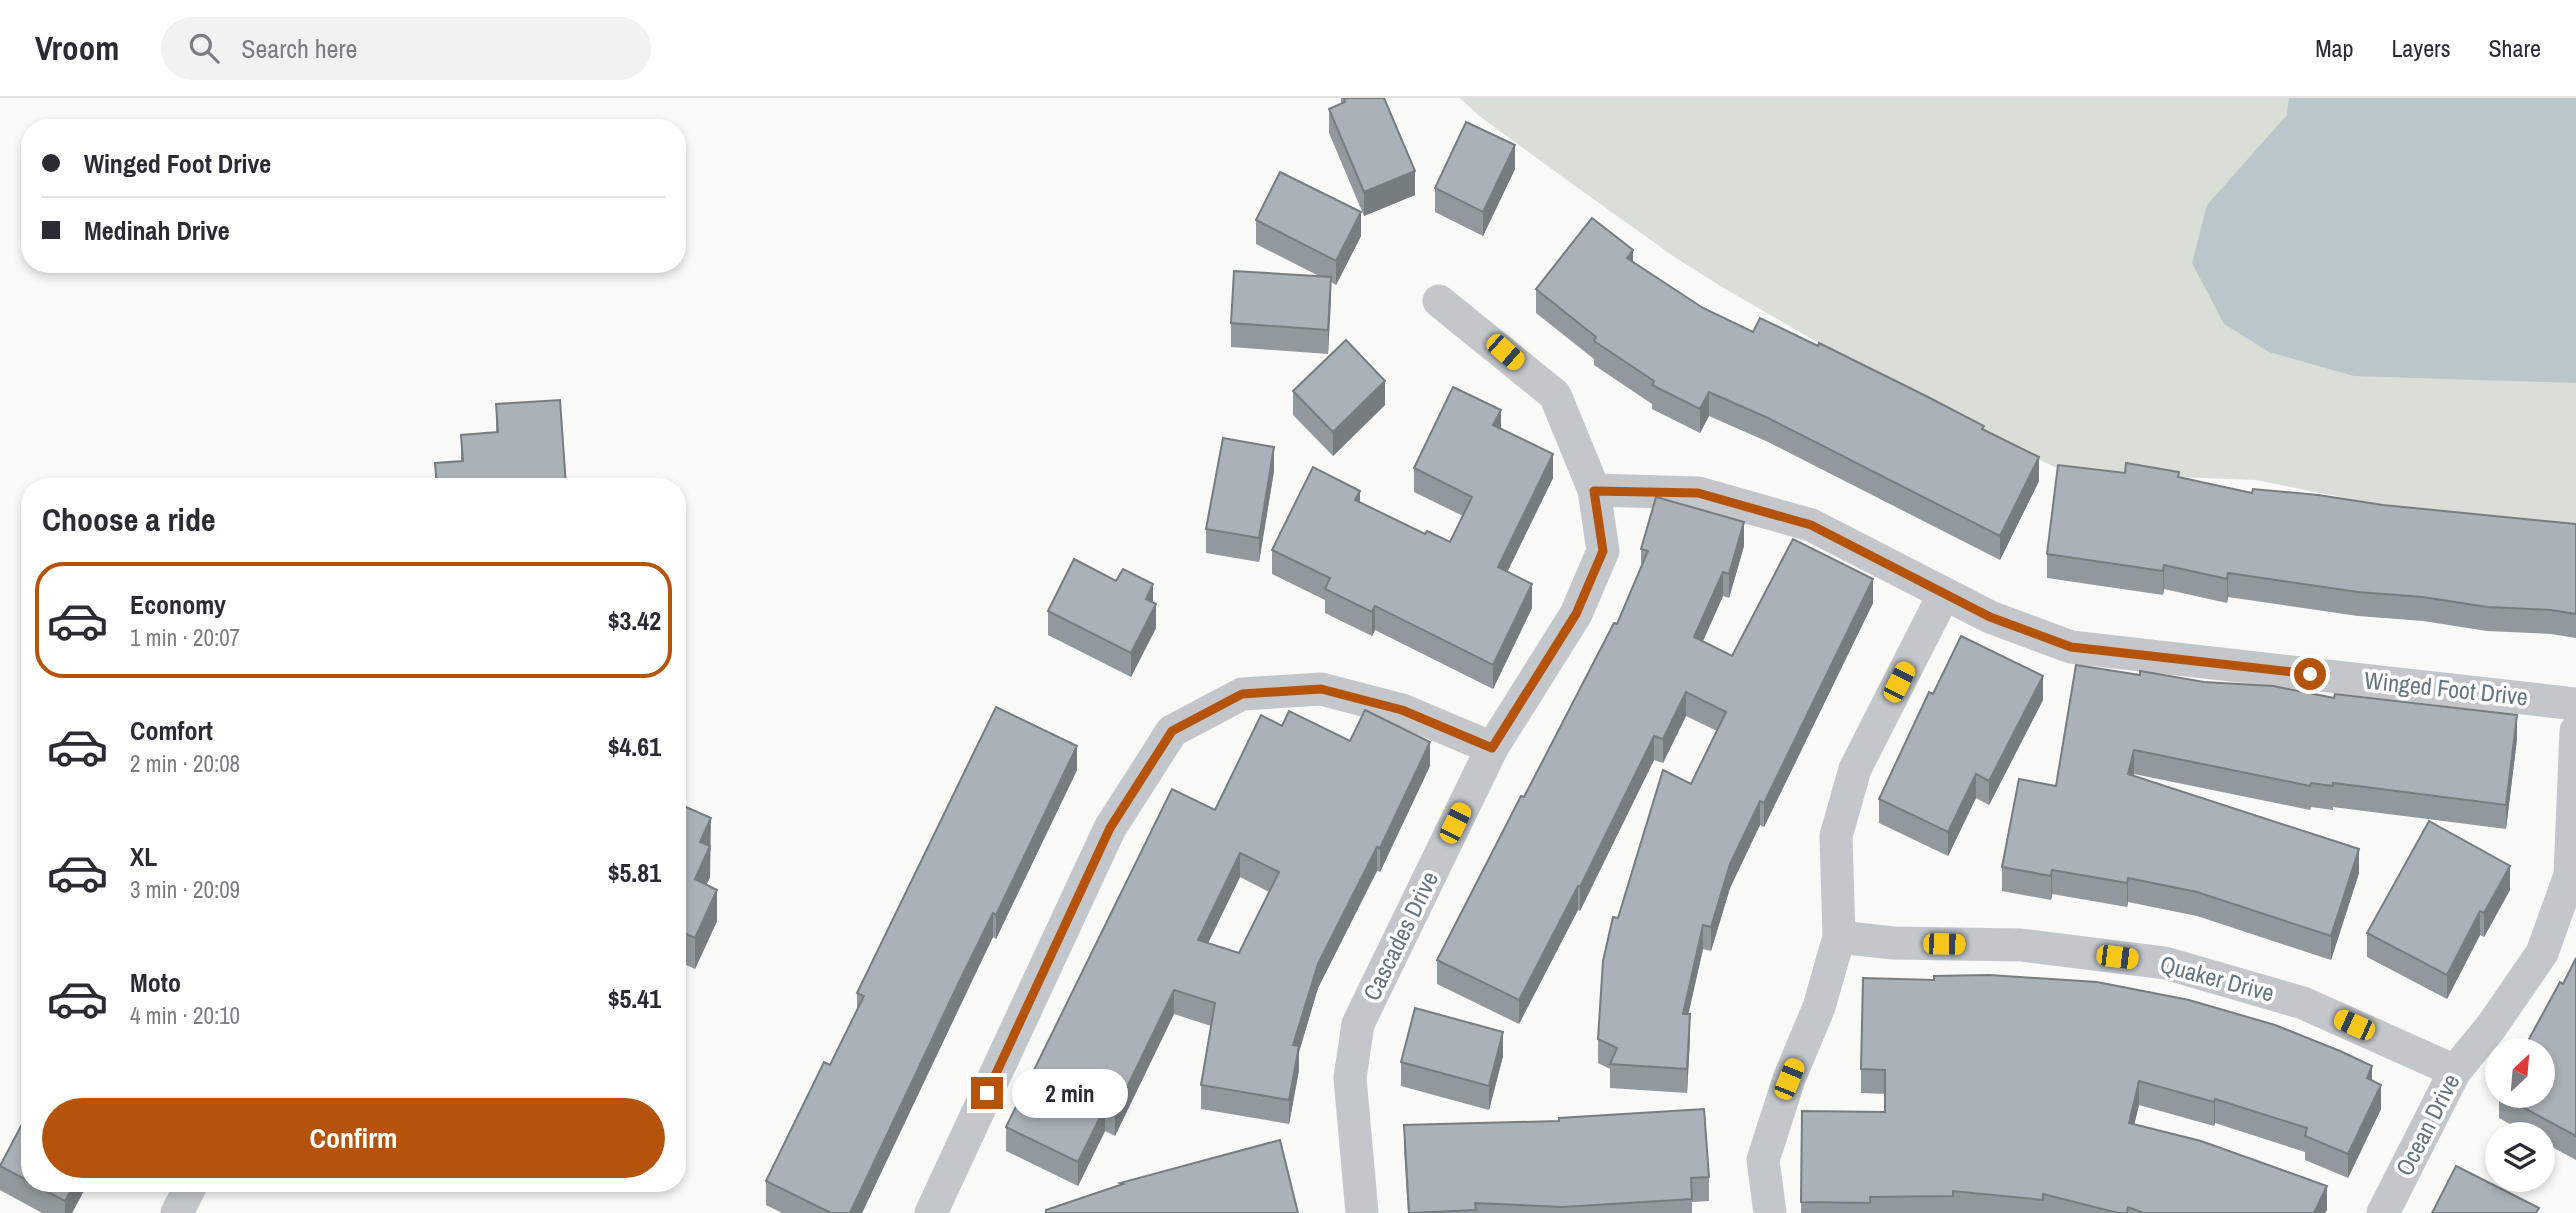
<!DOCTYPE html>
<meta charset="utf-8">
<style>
:root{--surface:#fff;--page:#f2f2f3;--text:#2b2b33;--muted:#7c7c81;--line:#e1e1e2;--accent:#b45309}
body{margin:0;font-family:"Archivo Narrow",sans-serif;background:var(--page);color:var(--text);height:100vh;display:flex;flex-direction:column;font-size:26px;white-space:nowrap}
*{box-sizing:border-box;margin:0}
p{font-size:23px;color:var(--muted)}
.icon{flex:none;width:38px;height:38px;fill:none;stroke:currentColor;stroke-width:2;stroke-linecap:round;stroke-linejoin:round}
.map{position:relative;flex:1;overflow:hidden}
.panel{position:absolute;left:21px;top:380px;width:665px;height:714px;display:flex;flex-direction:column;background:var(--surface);border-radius:28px;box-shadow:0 4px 10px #0003}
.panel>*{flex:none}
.banner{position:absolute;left:21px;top:21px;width:665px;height:154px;border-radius:28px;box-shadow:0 4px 10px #0003;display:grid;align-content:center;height:154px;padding:0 21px;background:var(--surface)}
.needle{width:46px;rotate:26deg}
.fabs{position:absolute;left:2485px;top:940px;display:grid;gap:14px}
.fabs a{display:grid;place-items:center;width:70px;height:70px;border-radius:50%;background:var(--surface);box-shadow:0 4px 10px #0003;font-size:35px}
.end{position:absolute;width:32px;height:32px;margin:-16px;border:9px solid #b45309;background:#fff;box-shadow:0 0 0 4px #fff}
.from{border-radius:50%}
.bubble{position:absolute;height:49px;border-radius:24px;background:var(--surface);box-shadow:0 4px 10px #0003;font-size:23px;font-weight:700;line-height:49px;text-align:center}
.car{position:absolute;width:21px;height:42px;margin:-21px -10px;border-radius:9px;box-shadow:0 0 5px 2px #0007;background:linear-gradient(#f5c518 24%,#345 0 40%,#f5c518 0 76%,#345 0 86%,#f5c518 0)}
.banner b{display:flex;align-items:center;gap:24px;height:66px;font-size:26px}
.banner b+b{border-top:2px solid var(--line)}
.banner i{width:18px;height:18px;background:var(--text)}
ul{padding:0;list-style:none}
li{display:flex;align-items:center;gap:21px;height:116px;margin:0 14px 10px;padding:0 7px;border:4px solid transparent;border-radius:28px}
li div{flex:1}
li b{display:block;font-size:26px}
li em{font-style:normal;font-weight:700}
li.current{border-color:var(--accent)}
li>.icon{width:63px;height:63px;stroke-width:1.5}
h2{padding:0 21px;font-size:32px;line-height:84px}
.primary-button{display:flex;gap:14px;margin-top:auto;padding:14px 21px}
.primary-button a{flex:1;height:80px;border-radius:42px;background:var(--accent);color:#fff;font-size:28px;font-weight:700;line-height:80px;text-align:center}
header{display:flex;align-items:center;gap:42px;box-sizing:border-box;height:98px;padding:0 35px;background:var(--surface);border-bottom:2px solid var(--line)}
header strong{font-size:33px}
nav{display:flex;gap:38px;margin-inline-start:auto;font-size:24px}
.search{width:490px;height:63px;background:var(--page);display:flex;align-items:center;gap:18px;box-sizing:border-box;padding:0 24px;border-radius:38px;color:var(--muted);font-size:26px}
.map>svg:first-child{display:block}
.green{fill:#d9ded6}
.water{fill:#bac6ca}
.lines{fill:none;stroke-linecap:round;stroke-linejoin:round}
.street{stroke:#c3c7cb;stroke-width:33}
.wall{fill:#91999e;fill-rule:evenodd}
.shaded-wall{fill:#767d81}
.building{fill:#a9b2b8;stroke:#767d81;stroke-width:2;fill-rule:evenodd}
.route{stroke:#b45309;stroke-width:9}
.labels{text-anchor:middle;stroke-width:7;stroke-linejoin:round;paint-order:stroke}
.street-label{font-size:24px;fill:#657582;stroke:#fff}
</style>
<header>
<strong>Vroom</strong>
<div class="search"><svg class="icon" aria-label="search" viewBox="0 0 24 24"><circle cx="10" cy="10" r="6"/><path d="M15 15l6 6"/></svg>Search here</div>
<nav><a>Map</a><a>Layers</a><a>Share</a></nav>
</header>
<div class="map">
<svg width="2576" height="1115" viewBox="0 0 2576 1115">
<rect width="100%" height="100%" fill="#f9f9f7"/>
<path class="green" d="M 1460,0 L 2576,0 L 2576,433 L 2453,422 L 2256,382 L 2068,375 L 1945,318 L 1722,189 L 1676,160 L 1571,85 L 1478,17 Z"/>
<path class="water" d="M 2289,0 L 2576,0 L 2576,285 L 2354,278 L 2269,254 L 2224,226 L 2192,165 L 2207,107 L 2287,17 Z"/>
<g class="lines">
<g class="street">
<path d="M 1594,392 L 1698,395 L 1811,427 L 1990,519 L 2071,549 L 2576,606"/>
<path d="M 1839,839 L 1893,845 L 2021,847 L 2165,865 L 2303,905 L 2455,973"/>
<path d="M 177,1115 L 192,1085"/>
<path d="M 931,1115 L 1110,730 L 1172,633 L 1242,596 L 1321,591 L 1402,612 L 1492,650"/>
<path d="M 1362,1115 L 1350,980 L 1358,926 L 1492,650 L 1576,516 L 1603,453 L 1594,392 L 1555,297 L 1439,203"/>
<path d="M 1770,1115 L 1763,1062 L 1789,981 L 1819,909 L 1839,839 L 1836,738 L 1855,671 L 1944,496"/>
<path d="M 2383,1115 L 2455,973 L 2491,929 L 2542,855 L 2570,777 L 2576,633"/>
</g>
</g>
<g class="wall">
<path d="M 1341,0 L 1384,0 L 1415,97 L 1364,118 L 1329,35 L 1329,11 L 1341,6 Z"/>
<path d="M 1515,71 L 1483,138 L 1435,114 L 1435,90 Z"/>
<path d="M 1256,122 L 1361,138 L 1336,187 L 1331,184 L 1328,256 L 1231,249 L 1231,225 L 1319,178 L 1256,146 Z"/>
<path d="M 1633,165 L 1703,210 L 1753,234 L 1984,332 L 2039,383 L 2000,462 L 1768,344 L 1709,318 L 1700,335 L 1652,311 L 1652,306 L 1594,267 L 1594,261 L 1536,215 L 1536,191 Z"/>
<path d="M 1293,293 L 1385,307 L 1333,358 L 1293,317 Z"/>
<path d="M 496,306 L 566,388 L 435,388 L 435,365 L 461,363 L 461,337 L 496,334 Z"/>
<path d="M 1501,331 L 1553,380 L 1507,474 L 1532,510 L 1493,591 L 1375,532 L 1372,538 L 1325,515 L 1325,502 L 1272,476 L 1272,452 L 1360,405 L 1425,436 L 1450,444 L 1463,418 L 1414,394 L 1414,370 Z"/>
<path d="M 1274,373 L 1259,464 L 1206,455 L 1206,431 Z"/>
<path d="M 2125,375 L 2179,379 L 2252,395 L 2576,426 L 2576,540 L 2551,536 L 2487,533 L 2423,523 L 2358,518 L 2228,499 L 2227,505 L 2164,491 L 2163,497 L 2047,480 L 2047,456 Z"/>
<path d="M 1744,448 L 1729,500 L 1723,498 L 1703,543 L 1732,558 L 1873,505 L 1764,729 L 1760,727 L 1730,790 L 1711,853 L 1703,851 L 1688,916 L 1690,940 L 1687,995 L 1610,990 L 1610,971 L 1598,965 L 1598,941 L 1618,820 L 1691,686 L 1717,633 L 1686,618 L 1663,665 L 1654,662 L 1580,813 L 1578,812 L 1519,926 L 1437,886 L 1437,862 L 1617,526 L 1641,469 L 1641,451 Z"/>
<path d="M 1153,505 L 1156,530 L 1131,579 L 1048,537 L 1048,513 Z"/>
<path d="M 2076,567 L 2517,641 L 2506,731 L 2333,709 L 2333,712 L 2311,709 L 2310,712 L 2134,676 L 2134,678 L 2359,775 L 2331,862 L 2197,818 L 2128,804 L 2127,809 L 2052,796 L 2051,802 L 2002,793 L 2002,769 L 2056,688 Z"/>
<path d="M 1933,596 L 2043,602 L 1989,707 L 1976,700 L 1948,758 L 1879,725 L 1879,701 Z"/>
<path d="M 1282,628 L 1350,643 L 1430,668 L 1380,774 L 1377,773 L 1318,890 L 1299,954 L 1299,972 L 1289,1026 L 1201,1011 L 1201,987 L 1211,928 L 1174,916 L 1115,1038 L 1105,1033 L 1078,1088 L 1006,1053 L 1006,1029 L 1215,712 ZM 1240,779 L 1269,794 L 1239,855 L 1208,845 Z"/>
<path d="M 1077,672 L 996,841 L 993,839 L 959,908 L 862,1115 L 782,1115 L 766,1107 L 766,1083 L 830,967 L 857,912 L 857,895 Z"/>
<path d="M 677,705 L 711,751 L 710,754 L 710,779 L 706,787 L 717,823 L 695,871 L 677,863 Z"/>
<path d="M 2510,792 L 2484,839 L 2480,837 L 2447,901 L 2367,859 L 2367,835 Z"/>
<path d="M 2576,860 L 2576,1062 L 2543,1044 L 2543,1036 L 2528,1036 L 2499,1020 L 2499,998 L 2543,998 L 2563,886 Z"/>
<path d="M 1503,958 L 1489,1012 L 1401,988 L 1401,964 Z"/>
<path d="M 1861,971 L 2372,983 L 2381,1011 L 2348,1080 L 2305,1062 L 2305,1054 L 2215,1025 L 2214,1028 L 2139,1007 L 2134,1026 L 2327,1112 L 2325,1115 L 1801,1115 L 1802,1013 L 1885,1014 L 1885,996 L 1861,995 Z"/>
<path d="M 30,1011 L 30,1085 L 88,1085 L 72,1115 L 42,1115 L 0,1092 L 0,1067 Z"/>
<path d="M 1404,1027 L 1709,1079 L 1709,1103 L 1692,1104 L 1692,1115 L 1408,1115 L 1404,1051 Z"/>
</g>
<g class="shaded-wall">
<path d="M 1515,47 L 1515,71 L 1483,138 L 1483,114 Z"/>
<path d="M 1415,73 L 1415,97 L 1364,118 L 1364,94 Z"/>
<path d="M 1361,114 L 1361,138 L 1336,187 L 1336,163 Z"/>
<path d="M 1633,152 L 1633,176 L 1627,160 Z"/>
<path d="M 1331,179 L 1331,203 L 1328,256 L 1328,232 Z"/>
<path d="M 1385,283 L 1385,307 L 1333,358 L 1333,334 Z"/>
<path d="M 1709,294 L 1709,318 L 1700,335 L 1700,311 Z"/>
<path d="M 1501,312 L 1501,336 L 1493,327 Z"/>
<path d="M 1274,349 L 1274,373 L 1259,464 L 1259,440 Z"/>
<path d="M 1553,356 L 1553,380 L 1498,493 L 1498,469 Z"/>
<path d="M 2039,359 L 2039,383 L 2000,462 L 2000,438 Z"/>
<path d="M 1360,393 L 1360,417 L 1355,402 Z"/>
<path d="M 1744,424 L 1744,448 L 1729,500 L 1729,476 Z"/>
<path d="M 2164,467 L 2164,491 L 2163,497 L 2163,473 Z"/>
<path d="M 1723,474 L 1723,498 L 1694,563 L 1694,539 Z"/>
<path d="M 2228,475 L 2228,499 L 2227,505 L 2227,481 Z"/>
<path d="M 1873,481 L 1873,505 L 1764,729 L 1764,705 Z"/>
<path d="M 1153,486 L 1153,510 L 1156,506 L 1156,530 L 1131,579 L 1131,555 L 1146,501 Z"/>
<path d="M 1532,486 L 1532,510 L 1493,591 L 1493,567 Z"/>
<path d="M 1375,508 L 1375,532 L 1372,538 L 1372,514 Z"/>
<path d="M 2043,578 L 2043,602 L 1989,707 L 1989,683 Z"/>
<path d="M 1686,594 L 1686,618 L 1663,665 L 1663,641 Z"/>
<path d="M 2517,617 L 2517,641 L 2506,731 L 2506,707 Z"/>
<path d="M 1654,638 L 1654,662 L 1580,813 L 1580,789 Z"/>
<path d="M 1430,644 L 1430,668 L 1380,774 L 1380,750 Z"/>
<path d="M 1077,648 L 1077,672 L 996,841 L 996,817 Z"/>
<path d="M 2134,652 L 2134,676 L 2128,700 L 2128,676 Z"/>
<path d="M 1976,676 L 1976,700 L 1948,758 L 1948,734 Z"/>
<path d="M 1760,703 L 1760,727 L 1730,790 L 1711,853 L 1711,829 L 1730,766 Z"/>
<path d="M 711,720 L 710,779 L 695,812 L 695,781 L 700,744 Z"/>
<path d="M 1377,749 L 1377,773 L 1318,890 L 1299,954 L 1299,972 L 1289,1026 L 1289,1002 L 1293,947 L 1318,866 Z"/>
<path d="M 2359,751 L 2359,775 L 2331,862 L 2331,838 Z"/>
<path d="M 1240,755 L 1240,779 L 1198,866 L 1198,842 Z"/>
<path d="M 2510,768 L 2510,792 L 2484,839 L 2484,815 Z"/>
<path d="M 2052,772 L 2052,796 L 2051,802 L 2051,778 Z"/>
<path d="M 2128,780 L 2128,804 L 2127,809 L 2127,785 Z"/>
<path d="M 1578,788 L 1578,812 L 1519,926 L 1519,902 Z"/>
<path d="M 717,792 L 717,823 L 695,871 L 695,840 Z"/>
<path d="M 2480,813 L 2480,837 L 2447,901 L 2447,877 Z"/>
<path d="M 993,815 L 993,839 L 862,1115 L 850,1115 Z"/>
<path d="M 1703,827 L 1703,851 L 1683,940 L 1683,916 Z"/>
<path d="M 1174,892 L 1174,916 L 1115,1038 L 1115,1014 Z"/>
<path d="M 1690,916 L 1690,940 L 1687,995 L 1687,971 Z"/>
<path d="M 1503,934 L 1503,958 L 1489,1012 L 1489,988 Z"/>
<path d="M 2372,968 L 2372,992 L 2367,980 Z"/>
<path d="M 2139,983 L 2139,1007 L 2129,1049 L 2129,1025 Z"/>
<path d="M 2381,987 L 2381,1011 L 2348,1080 L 2348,1056 Z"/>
<path d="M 2215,1001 L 2215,1025 L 2214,1028 L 2214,1004 Z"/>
<path d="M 1105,1009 L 1105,1033 L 1078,1088 L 1078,1064 Z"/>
<path d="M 75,1085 L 88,1085 L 72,1115 L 65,1115 L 65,1103 Z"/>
<path d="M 2327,1088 L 2327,1112 L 2325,1115 L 2314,1115 Z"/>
</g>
<g class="building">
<path d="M 1344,0 L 1384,0 L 1415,73 L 1364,94 L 1329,11 L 1345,4 Z"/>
<path d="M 1466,24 L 1515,47 L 1483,114 L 1435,90 Z"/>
<path d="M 1280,74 L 1361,114 L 1336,163 L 1256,122 Z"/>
<path d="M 1592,120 L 1633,152 L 1627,160 L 1703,210 L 1753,234 L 1760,220 L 1818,248 L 1819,245 L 1926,298 L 1984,328 L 1982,331 L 2039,359 L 2000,438 L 1768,320 L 1709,294 L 1700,311 L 1652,287 L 1654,283 L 1594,243 L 1596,239 L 1536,191 Z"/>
<path d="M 1234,173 L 1331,179 L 1328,232 L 1231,225 Z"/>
<path d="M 1346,242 L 1385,283 L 1333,334 L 1293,293 Z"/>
<path d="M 1453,289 L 1501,312 L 1493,327 L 1553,356 L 1498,469 L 1532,486 L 1493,567 L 1375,508 L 1372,514 L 1325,491 L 1330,480 L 1272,452 L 1313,369 L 1360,393 L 1355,402 L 1425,436 L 1427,433 L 1450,444 L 1472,399 L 1414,370 Z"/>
<path d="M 560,302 L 566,388 L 437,388 L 435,365 L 463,363 L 461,337 L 498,334 L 496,306 Z"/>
<path d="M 1223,340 L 1274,349 L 1259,440 L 1206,431 Z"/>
<path d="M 2126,365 L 2179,374 L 2178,379 L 2252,395 L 2253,391 L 2318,397 L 2383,407 L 2576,426 L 2576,516 L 2551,512 L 2487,509 L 2423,499 L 2358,494 L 2228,475 L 2227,481 L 2164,467 L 2163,473 L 2047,456 L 2058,367 L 2125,375 Z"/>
<path d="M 1656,399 L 1744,424 L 1729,476 L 1723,474 L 1694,539 L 1732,558 L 1793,441 L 1873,481 L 1764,705 L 1760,703 L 1730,766 L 1711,829 L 1703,827 L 1683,916 L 1690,916 L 1687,971 L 1610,966 L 1617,950 L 1598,941 L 1603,863 L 1613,819 L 1618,820 L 1663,672 L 1691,686 L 1726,614 L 1686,594 L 1663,641 L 1654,638 L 1580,789 L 1578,788 L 1519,902 L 1437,862 L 1521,698 L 1524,699 L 1614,525 L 1617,526 L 1648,453 L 1641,451 Z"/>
<path d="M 1074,461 L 1116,483 L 1123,471 L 1153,486 L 1146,501 L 1156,506 L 1131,555 L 1048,513 Z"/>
<path d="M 1961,538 L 2043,578 L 1989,683 L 1976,676 L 1948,734 L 1879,701 L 1929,594 L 1933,596 Z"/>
<path d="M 2076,567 L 2140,577 L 2140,573 L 2204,584 L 2273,588 L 2334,600 L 2335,596 L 2517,617 L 2506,707 L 2333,685 L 2333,688 L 2311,685 L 2310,688 L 2134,652 L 2128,676 L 2359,751 L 2331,838 L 2197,794 L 2128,780 L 2127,785 L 2052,772 L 2051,778 L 2002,769 L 2019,681 L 2056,688 Z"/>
<path d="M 996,609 L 1077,648 L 996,817 L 993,815 L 959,884 L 850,1115 L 831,1115 L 766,1083 L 824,964 L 830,967 L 864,898 L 857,895 Z"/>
<path d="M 1365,612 L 1430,644 L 1380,750 L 1377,749 L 1318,866 L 1293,947 L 1299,948 L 1289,1002 L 1201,987 L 1215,905 L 1174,892 L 1115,1014 L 1105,1009 L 1078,1064 L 1006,1029 L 1172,691 L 1215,712 L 1261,617 L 1282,628 L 1289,613 L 1350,643 ZM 1240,755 L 1279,774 L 1239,855 L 1198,842 Z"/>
<path d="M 677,705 L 711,720 L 700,744 L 710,748 L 695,781 L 717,792 L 695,840 L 677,832 Z"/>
<path d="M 2429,723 L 2510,768 L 2484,815 L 2480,813 L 2447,877 L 2367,835 Z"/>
<path d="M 2576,860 L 2576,1038 L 2502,998 L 2543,998 L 2543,952 L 2523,952 L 2560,884 L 2563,886 Z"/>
<path d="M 1989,877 L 2097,884 L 2189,902 L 2275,927 L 2340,953 L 2372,968 L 2367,980 L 2381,987 L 2348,1056 L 2305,1038 L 2307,1030 L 2215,1001 L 2214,1004 L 2139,983 L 2129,1025 L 2201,1043 L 2327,1088 L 2314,1115 L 2144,1115 L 2128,1109 L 2127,1115 L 2118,1115 L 2043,1096 L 2043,1102 L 1953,1093 L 1953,1098 L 1870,1099 L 1870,1105 L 1801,1104 L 1802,1013 L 1885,1014 L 1885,972 L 1861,971 L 1863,880 L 1934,882 L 1934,878 Z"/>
<path d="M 1415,910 L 1503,934 L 1489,988 L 1401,964 Z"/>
<path d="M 30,1011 L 30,1084 L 0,1068 Z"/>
<path d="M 1704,1011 L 1709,1079 L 1691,1080 L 1692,1101 L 1563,1109 L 1475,1105 L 1476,1112 L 1409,1115 L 1404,1027 L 1559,1023 L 1559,1020 Z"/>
<path d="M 1280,1042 L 1298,1115 L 1046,1115 L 1046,1112 L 1123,1086 L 1120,1085 Z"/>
<path d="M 2456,1068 L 2539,1110 L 2536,1115 L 2432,1115 Z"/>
<path d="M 31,1085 L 75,1085 L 65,1103 Z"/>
</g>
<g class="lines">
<path class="route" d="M 987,995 L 1110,730 L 1172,633 L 1242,596 L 1321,591 L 1402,612 L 1492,650 L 1576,516 L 1603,453 L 1594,393 L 1698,395 L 1811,427 L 1990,519 L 2071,549 L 2310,576"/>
</g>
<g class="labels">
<g class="street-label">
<text transform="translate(2446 591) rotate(6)" y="8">Winged Foot Drive</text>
<text transform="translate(1401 838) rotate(-64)" y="8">Cascades Drive</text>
<text transform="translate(2217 881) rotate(15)" y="8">Quaker Drive</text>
<text transform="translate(2428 1027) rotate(-63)" y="8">Ocean Drive</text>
</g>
</g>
</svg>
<div class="fabs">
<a><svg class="needle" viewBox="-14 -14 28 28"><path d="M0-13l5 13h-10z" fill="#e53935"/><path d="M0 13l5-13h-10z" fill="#7c7c81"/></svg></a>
<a><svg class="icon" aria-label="layers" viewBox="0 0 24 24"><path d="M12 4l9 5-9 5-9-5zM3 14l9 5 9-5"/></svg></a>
</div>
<i class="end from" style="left:2310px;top:576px"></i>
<i class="end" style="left:987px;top:995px"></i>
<div class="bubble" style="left:1012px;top:971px;width:116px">2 min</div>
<i class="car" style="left:1505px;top:254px;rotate:131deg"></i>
<i class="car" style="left:1899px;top:584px;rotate:27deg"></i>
<i class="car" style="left:1455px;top:725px;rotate:26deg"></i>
<i class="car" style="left:1944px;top:846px;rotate:91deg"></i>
<i class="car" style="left:2117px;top:859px;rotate:97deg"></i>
<i class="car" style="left:2354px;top:927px;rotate:294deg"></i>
<i class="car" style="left:1789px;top:981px;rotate:22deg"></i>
<div class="banner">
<b><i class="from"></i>Winged Foot Drive</b>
<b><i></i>Medinah Drive</b>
</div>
<section class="panel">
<h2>Choose a ride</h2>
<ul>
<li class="current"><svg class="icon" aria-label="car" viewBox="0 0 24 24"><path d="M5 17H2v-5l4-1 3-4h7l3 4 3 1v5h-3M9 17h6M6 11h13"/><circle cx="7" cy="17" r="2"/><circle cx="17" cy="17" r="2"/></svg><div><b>Economy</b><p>1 min · 20:07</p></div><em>$3.42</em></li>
<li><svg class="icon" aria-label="car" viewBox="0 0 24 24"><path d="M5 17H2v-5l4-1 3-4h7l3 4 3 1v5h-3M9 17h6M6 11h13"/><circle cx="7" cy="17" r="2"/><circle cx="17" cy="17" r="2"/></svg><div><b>Comfort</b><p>2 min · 20:08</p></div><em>$4.61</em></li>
<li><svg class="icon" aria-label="car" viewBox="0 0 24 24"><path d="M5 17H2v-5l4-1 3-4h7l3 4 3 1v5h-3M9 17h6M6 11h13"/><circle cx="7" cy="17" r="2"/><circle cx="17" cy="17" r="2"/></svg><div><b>XL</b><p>3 min · 20:09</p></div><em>$5.81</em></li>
<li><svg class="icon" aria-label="car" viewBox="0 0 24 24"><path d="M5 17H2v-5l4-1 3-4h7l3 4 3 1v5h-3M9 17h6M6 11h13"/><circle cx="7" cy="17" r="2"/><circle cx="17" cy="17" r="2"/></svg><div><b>Moto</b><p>4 min · 20:10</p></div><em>$5.41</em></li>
</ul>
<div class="primary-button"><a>Confirm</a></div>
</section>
</div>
